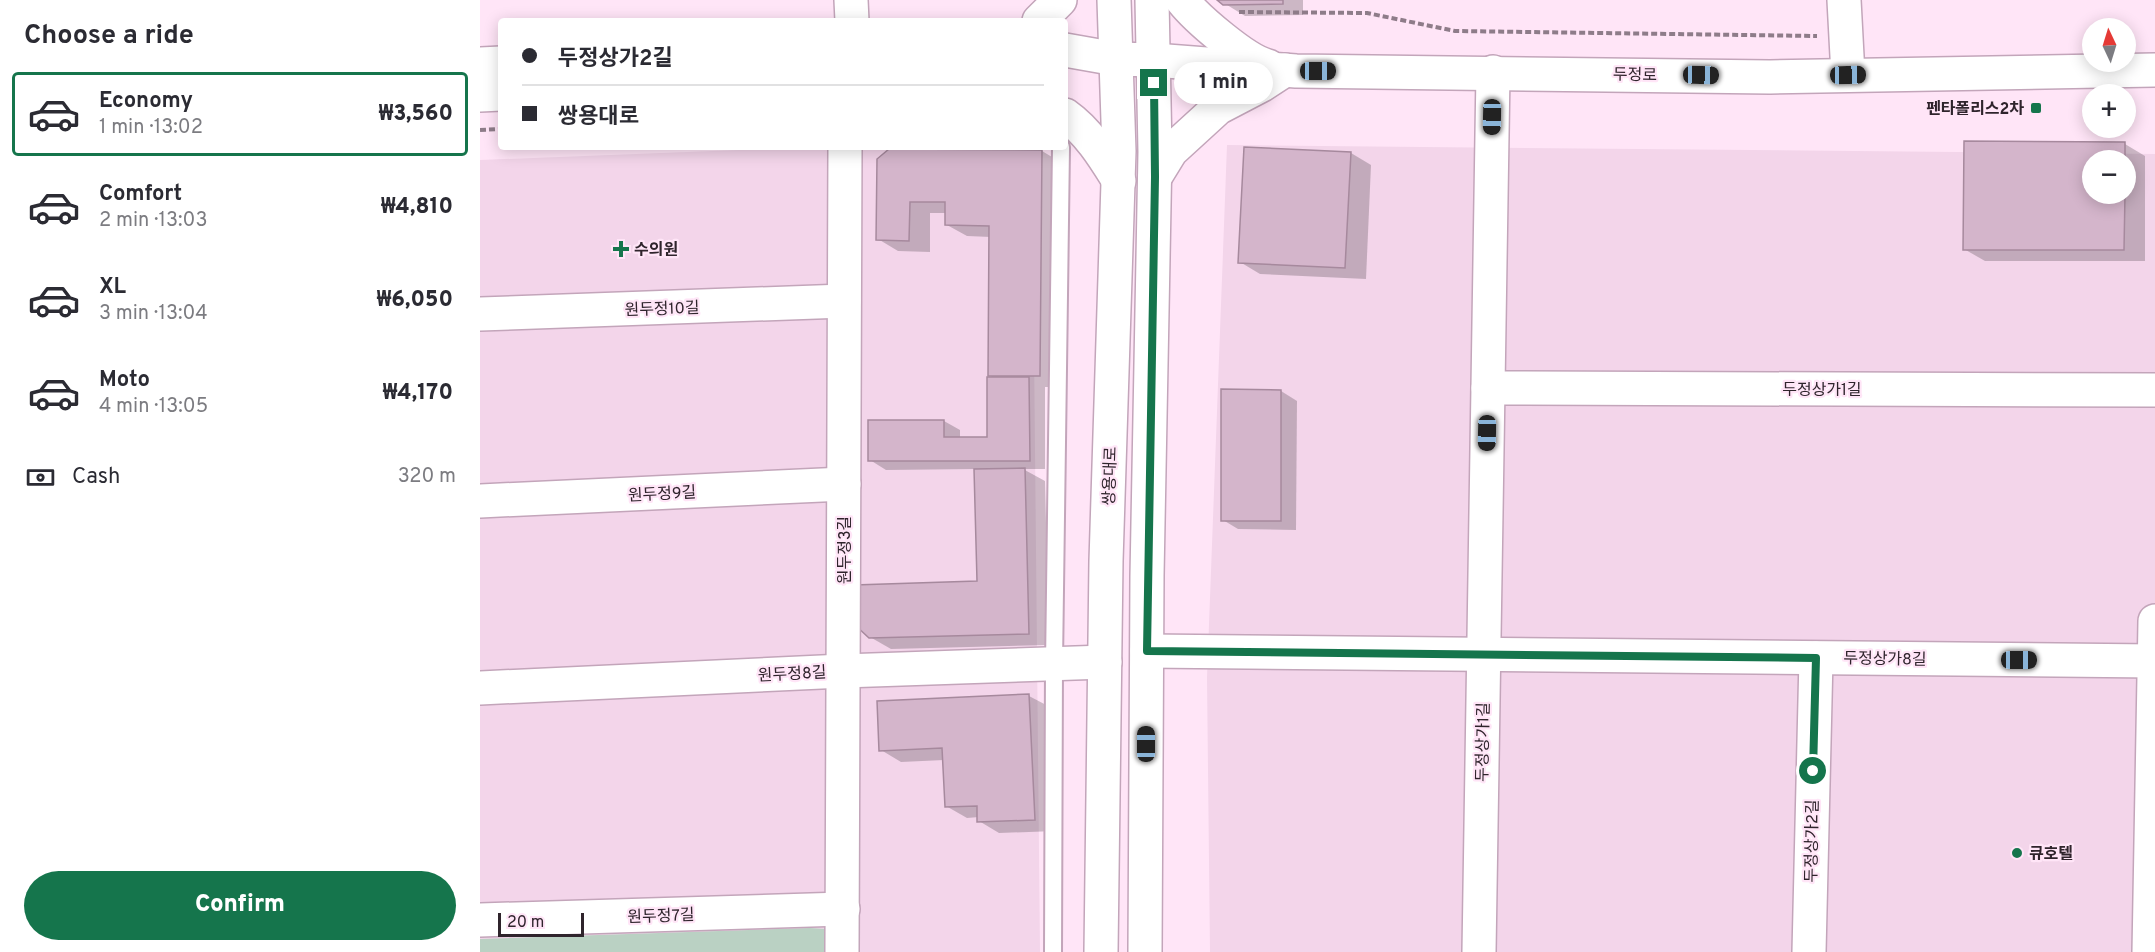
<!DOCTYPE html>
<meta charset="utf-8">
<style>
:root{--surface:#fff;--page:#f2f2f3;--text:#2b2b33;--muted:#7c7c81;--line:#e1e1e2;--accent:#15754c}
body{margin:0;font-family:Overpass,"Noto Sans KR",sans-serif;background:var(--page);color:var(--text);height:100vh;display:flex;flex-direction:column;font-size:22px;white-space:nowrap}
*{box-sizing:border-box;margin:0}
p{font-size:20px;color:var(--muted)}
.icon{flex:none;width:33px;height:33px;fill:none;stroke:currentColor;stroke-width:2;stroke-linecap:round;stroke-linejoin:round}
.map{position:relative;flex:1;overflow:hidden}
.side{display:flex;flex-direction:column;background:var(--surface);width:480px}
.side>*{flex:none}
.top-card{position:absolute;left:18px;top:18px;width:570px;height:132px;border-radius:6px;box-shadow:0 3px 15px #0003;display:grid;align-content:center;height:132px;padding:0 24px;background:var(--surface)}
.needle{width:39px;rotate:356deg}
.controls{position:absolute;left:1602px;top:18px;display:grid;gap:12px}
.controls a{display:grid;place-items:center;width:54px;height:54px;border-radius:50%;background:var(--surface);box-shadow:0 3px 15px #0003;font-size:30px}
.scale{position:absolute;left:18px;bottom:15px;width:86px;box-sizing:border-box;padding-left:6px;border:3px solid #2f242c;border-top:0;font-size:16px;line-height:21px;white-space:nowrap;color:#2f242c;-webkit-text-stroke:4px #ffe5f7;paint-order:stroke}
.end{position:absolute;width:27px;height:27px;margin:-14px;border:8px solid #15754c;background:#fff;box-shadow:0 0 0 3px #fff}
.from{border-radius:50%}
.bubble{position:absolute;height:42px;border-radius:21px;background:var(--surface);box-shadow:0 3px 15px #0003;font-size:20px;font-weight:800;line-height:42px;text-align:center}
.car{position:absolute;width:18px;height:36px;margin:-18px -9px;border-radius:8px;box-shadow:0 0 4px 2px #0007;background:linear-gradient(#222 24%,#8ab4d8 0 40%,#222 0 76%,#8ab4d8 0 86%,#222 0)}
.top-card b{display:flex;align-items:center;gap:21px;height:57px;font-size:22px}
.top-card b+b{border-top:2px solid var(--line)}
.top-card i{width:15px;height:15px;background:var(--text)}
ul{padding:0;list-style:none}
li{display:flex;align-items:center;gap:18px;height:84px;margin:0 12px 9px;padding:0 12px;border:3px solid transparent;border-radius:6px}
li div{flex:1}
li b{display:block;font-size:22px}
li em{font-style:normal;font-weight:800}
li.on{border-color:var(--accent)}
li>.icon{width:54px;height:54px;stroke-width:1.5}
h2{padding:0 24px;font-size:27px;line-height:72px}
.pay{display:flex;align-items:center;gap:15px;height:66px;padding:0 24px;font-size:22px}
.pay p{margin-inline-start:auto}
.action{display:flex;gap:12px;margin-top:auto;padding:12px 24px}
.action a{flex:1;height:69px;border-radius:36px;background:var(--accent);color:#fff;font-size:24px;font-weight:800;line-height:69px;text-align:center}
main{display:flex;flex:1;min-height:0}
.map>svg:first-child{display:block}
.built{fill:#f3d5ea;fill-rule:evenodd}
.green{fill:#bad1c3}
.shadow{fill:#0003;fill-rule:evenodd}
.building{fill:#d4b5cb;stroke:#a6899d;stroke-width:1.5}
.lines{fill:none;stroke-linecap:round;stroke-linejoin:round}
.lane-casing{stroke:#c3a5ba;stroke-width:20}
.street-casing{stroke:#c3a5ba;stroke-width:36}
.secondary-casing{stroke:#c3a5ba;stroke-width:36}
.path{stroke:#8e7c89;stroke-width:4;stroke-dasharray:6 3;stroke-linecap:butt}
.lane{stroke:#fff;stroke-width:16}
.street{stroke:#fff;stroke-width:33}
.secondary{stroke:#fff;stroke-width:33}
.route{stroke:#15754c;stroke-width:8}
.poi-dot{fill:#15754c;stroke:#ffe5f7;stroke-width:2}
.labels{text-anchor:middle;stroke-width:4.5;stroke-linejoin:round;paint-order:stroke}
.street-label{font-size:16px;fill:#2f242c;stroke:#ffe5f7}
.poi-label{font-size:16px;font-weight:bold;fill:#2f242c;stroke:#ffe5f7;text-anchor:start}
</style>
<main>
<section class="side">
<h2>Choose a ride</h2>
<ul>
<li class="on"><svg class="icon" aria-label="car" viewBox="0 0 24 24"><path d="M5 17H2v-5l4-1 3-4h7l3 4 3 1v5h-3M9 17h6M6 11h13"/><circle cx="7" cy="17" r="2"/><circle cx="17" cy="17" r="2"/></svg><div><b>Economy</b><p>1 min · 13:02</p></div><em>₩3,560</em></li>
<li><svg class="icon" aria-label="car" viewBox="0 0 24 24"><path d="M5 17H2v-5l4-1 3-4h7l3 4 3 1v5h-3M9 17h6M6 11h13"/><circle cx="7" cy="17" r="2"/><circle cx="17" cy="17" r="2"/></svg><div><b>Comfort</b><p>2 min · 13:03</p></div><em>₩4,810</em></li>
<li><svg class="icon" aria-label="car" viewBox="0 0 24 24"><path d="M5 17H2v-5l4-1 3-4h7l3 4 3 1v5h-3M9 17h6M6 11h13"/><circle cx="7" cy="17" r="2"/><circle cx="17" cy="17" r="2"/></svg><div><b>XL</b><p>3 min · 13:04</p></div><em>₩6,050</em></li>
<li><svg class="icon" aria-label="car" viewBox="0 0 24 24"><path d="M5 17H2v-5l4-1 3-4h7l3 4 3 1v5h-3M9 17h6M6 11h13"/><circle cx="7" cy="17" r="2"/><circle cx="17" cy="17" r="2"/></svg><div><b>Moto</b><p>4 min · 13:05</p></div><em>₩4,170</em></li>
</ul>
<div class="pay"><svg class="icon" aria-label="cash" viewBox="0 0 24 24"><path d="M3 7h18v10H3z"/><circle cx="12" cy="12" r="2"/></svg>Cash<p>320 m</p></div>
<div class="action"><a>Confirm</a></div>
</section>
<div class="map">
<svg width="1675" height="952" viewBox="0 0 1675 952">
<rect width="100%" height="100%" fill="#ffe5f7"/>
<g class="built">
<path d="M 747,145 L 1675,154 L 1675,952 L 730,952 L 727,678 ZM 1612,160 L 1646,160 L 1646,194 L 1612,194 Z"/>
<path d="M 338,147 L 552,147 L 560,952 L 0,952 L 0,160 Z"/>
</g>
<path class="green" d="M 330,928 L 347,929 L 363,952 L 0,952 L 0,939 Z"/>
<g class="shadow">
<path d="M 739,0 L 823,0 L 823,15 L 765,16 Z"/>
<path d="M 1485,143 L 1645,144 L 1665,156 L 1665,261 L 1505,261 L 1484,249 ZM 1612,160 L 1646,160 L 1646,194 L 1612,194 Z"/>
<path d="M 562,151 L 582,163 L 580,387 L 565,387 L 565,469 L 543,469 L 565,481 L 569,645 L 411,649 L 390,637 L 499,583 L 496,469 L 406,470 L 390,460 L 464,421 L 480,430 L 480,438 L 509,438 L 516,379 L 509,375 L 511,237 L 487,236 L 467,225 L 467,213 L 450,213 L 450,252 L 418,251 L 398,239 L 399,160 Z"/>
<path d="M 871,153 L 891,165 L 886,279 L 780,274 L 760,262 Z"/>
<path d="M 801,391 L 817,401 L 816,530 L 758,529 L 743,520 Z"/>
<path d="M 549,696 L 570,707 L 575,831 L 519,833 L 499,821 L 499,817 L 487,818 L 466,806 L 464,760 L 421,762 L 401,750 Z"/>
</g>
<g class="building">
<path d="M 737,0 L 803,0 L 803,4 L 743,5 Z"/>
<path d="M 1484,141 L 1645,142 L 1645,160 L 1612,160 L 1612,194 L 1645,194 L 1644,250 L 1483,250 Z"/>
<path d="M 764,147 L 871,152 L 865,268 L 758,263 Z"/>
<path d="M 409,149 L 562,150 L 560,376 L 508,376 L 509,226 L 465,225 L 465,202 L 430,202 L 429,241 L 396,240 L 397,159 Z"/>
<path d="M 507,377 L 549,377 L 550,461 L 388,461 L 388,420 L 464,420 L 464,437 L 507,437 Z"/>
<path d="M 741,389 L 801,390 L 801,521 L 741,521 Z"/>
<path d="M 545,468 L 549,634 L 389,638 L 375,625 L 374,585 L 497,581 L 494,469 Z"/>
<path d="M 549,694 L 555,820 L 497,822 L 497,806 L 465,807 L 462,748 L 399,751 L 397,701 Z"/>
</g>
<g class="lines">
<g class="lane-casing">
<path id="lane" d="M 573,952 L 574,664 L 581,147"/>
</g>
<g class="street-casing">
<g id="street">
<path d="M 371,0 L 372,21"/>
<path d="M 1364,0 L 1368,75"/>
<path d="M 0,314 L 364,301"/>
<path d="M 1008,388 L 1675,390"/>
<path d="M 0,501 L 364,484"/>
<path d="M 667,651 L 1675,661"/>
<path d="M 0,688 L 363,671 L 625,662"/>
<path d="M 0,920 L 363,909"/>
<path d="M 362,952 L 365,147"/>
<path d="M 999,952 L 1013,72"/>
<path d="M 1329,952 L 1336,658"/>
<path d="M 1669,952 L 1675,621"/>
</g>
</g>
<g class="secondary-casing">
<g id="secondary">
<path d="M 702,0 C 717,19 766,61 788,66"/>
<path d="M 559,21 L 580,0"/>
<path d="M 585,50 L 636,59 L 674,60 L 816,71 L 1290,77 L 1675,70"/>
<path d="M 0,64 L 21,63"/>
<path d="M 0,95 L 21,94"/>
<path d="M 585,115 C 609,132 624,157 639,181"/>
<path d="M 675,177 L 691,151 L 738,108 L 782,85 L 805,70"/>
<path d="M 621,952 L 626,561 L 639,151 L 634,0"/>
<path d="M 665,952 L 667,576 L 675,152 L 672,0"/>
</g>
</g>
<g class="path">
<path d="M 759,12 L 887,13 L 975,31 L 1337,36"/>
<path d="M 0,130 L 21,129"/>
</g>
<use href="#lane" class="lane"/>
<use href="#street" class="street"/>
<use href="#secondary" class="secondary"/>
</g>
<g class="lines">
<path class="route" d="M 674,83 L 675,177 L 667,651 L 1336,658 L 1333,771"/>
</g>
<g class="poi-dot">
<rect x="1550" y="102" width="12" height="12" rx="3"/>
<path d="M138 240h6v6h6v6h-6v6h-6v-6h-6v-6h6z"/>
<circle cx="1537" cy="853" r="6"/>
</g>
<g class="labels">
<g class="street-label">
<text transform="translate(1155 74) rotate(1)" y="6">두정로</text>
<text transform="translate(182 308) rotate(-2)" y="6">원두정10길</text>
<text x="1342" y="395">두정상가1길</text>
<text transform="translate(629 476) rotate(-88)" y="6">쌍용대로</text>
<text transform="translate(182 493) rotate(-3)" y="6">원두정9길</text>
<text transform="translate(364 550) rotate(-90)" y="6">원두정3길</text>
<text transform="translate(1405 658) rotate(1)" y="6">두정상가8길</text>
<text transform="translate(312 673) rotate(-3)" y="6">원두정8길</text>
<text transform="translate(1002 742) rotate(-89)" y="6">두정상가1길</text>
<text transform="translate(1331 841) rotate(-89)" y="6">두정상가2길</text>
<text transform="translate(181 915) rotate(-2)" y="6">원두정7길</text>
</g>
<g class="poi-label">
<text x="1544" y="114" text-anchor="end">펜타폴리스2차</text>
<text x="154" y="255">수의원</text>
<text x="1549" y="859">큐호텔</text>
</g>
</g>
</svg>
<div class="controls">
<a><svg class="needle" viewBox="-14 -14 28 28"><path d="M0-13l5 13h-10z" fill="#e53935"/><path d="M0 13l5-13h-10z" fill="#7c7c81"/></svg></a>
<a>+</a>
<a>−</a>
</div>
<div class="scale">20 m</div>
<i class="end from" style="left:1333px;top:771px"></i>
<i class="end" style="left:674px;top:83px"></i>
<div class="bubble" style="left:694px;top:62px;width:99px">1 min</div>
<i class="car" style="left:838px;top:71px;rotate:90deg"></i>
<i class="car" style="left:1221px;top:75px;rotate:91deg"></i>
<i class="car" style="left:1368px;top:75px;rotate:89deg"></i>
<i class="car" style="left:1012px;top:117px;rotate:181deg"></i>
<i class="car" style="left:1007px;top:433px;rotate:181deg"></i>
<i class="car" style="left:1539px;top:660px;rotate:90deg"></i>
<i class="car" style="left:666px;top:744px;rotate:0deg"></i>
<div class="top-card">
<b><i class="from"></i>두정상가2길</b>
<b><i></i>쌍용대로</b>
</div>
</div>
</main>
